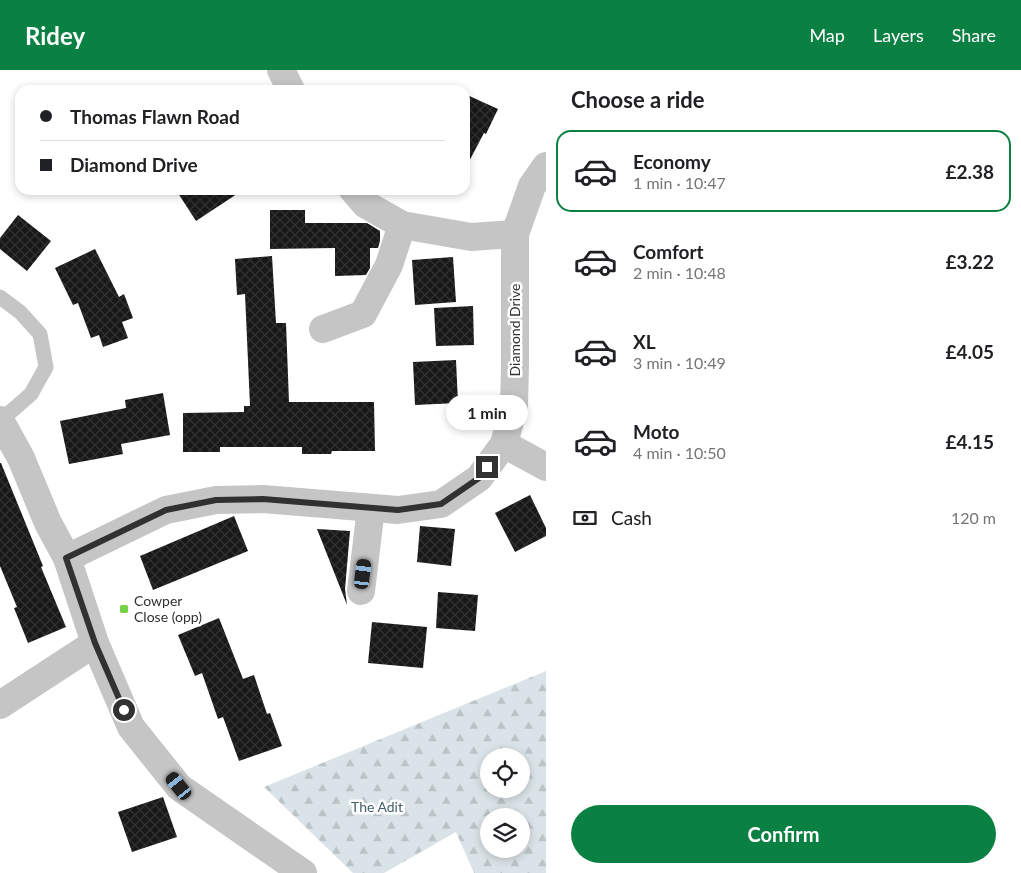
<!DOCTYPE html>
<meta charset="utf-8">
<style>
:root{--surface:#fff;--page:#f6f6f6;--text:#202124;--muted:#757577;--line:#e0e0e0;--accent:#0b8043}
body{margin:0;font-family:Lato,sans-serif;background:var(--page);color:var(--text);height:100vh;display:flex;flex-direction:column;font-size:19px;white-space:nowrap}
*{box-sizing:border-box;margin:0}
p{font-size:16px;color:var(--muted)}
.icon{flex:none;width:28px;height:28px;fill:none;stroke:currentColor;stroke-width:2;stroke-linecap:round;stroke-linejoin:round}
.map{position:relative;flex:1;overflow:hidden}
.details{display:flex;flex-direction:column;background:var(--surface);width:475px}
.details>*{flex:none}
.banner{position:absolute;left:15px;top:15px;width:455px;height:110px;border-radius:15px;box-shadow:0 2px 8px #0003;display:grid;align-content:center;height:110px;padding:0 25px;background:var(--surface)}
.buttons{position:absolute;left:480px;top:678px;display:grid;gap:10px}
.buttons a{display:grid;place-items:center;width:50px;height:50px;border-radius:50%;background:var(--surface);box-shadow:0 2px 8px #0003;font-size:25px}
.end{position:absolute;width:22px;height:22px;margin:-11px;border:6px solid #313131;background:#fff;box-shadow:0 0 0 2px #fff}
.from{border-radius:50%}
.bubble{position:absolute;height:35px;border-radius:18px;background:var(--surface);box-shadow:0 2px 8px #0003;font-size:16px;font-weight:700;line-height:35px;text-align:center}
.car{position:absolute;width:15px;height:30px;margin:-15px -8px;border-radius:6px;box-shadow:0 0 4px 1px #0007;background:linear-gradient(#222 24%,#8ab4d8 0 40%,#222 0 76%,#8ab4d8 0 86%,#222 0)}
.banner b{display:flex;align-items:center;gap:18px;height:48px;font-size:19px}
.banner b+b{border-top:1px solid var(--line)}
.banner i{width:12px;height:12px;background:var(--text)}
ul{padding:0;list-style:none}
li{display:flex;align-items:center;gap:15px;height:82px;margin:0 10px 8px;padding:0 15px;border:2px solid transparent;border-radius:15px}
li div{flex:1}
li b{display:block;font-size:19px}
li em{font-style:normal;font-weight:700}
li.active{border-color:var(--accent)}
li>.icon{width:45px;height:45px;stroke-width:1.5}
h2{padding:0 25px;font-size:22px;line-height:60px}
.pay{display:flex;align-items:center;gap:12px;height:55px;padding:0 25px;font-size:19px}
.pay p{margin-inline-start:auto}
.cta{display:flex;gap:10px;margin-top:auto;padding:10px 25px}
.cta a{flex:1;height:58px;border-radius:30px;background:var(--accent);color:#fff;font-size:20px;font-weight:700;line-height:58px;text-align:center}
header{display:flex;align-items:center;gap:30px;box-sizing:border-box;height:70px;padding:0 25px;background:var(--accent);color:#fff}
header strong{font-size:24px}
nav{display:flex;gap:28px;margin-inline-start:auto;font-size:18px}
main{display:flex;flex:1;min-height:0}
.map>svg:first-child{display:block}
.forest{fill:url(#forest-firs);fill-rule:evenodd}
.building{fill:url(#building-cross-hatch)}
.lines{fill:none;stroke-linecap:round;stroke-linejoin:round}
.lane{stroke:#c5c5c5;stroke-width:15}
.street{stroke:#c5c5c5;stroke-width:28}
.route{stroke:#313131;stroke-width:6}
.poi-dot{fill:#77d248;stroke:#fff;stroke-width:2}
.labels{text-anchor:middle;stroke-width:5;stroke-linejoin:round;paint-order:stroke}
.street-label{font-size:14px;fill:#313131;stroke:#fff}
.poi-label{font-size:14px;fill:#313131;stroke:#fff;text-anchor:start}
.park-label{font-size:14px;fill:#425e68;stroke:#fff}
</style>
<header>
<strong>Ridey</strong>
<nav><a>Map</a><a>Layers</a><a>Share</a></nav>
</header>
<main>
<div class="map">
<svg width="546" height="803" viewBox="0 0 546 803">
<defs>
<pattern id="forest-firs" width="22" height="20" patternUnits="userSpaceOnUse" patternTransform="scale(1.25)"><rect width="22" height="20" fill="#dae3e7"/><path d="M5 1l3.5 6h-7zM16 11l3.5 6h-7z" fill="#bcc3c7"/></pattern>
<pattern id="building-cross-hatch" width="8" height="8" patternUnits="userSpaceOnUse" patternTransform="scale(1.25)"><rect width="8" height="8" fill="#181818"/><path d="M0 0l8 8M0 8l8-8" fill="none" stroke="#313131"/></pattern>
</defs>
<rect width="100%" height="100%" fill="#fff"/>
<path class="forest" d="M 546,601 L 546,803 L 474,803 L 456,762 L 384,803 L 353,803 L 264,717 ZM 489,686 L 521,686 L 521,719 L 489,719 ZM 489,746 L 521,746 L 521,779 L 489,779 Z"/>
<g class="building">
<path d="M 465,24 L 498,39 L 486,64 L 484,63 L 465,99 Z"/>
<path d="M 176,120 L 243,120 L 196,151 Z"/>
<path d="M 270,140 L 305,140 L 305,153 L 367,153 L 380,161 L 380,171 L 378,178 L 370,178 L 370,198 L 366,205 L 335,206 L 335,178 L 270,179 Z"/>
<path d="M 18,145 L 51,171 L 27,201 L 0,179 L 0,168 Z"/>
<path d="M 95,179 L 119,227 L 124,224 L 133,248 L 122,252 L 128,268 L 103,277 L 99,265 L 91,268 L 78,233 L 73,235 L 55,198 Z"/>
<path d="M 272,186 L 276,253 L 286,253 L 289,332 L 374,332 L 375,381 L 332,381 L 331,384 L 302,384 L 302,377 L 220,377 L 220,382 L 183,382 L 183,343 L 244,342 L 244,336 L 250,336 L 245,224 L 237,225 L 235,189 Z"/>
<path d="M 453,187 L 456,232 L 415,235 L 412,190 Z"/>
<path d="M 473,236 L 474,275 L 436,276 L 434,238 Z"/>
<path d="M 456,290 L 458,333 L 415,335 L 413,292 Z"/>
<path d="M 163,323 L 170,365 L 121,374 L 123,384 L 69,394 L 60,351 L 126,338 L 125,330 Z"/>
<path d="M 0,393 L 1,393 L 43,496 L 41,497 L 66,557 L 28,573 L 14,538 L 17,537 L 0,496 Z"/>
<path d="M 530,425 L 546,458 L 546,466 L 515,482 L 495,443 Z"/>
<path d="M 234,446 L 248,481 L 153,520 L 140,486 Z"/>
<path d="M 420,456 L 455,459 L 451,496 L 417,492 Z"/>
<path d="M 317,459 L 350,461 L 345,519 L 347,535 Z"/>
<path d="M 438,522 L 478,525 L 475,561 L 436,558 Z"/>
<path d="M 219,548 L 243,609 L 254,605 L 267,644 L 270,643 L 282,676 L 239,691 L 223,647 L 218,649 L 202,603 L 195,606 L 178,565 Z"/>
<path d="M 372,552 L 427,557 L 423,598 L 368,593 Z"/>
<path d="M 163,727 L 177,767 L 132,782 L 118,742 Z"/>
</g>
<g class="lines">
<path class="lane" d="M 0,227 L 20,242 L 40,264 L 46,297 L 31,324 L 0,351"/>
<g class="street">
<path d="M 281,0 L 291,20"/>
<path d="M 353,120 L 365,134 L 402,155 L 471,167 L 515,164"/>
<path d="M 323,259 L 363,244 L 389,195 L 402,155"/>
<path d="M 0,350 L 21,388 L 48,453 L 67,488 L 95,573 L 131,657 L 179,717 L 303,803"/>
<path d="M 504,374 L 546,397"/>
<path d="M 67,488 L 166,440 L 216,430 L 263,429 L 398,440 L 441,434 L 479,408 L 504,374 L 514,336 L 515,296 L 515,164 L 532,116 L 546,96"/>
<path d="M 361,521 L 371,438"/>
<path d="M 0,635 L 95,573"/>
</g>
</g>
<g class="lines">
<path class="route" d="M 124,640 L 95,573 L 66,488 L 166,440 L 216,430 L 263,429 L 398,440 L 441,434 L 479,408 L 487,397"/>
</g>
<rect class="poi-dot" x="119" y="534" width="10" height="10" rx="2.5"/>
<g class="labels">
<g class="street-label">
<text transform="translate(515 260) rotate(-90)" y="5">Diamond Drive</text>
</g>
<g class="poi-label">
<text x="134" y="536">Cowper<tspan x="134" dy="16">Close (opp)</tspan></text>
</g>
<g class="park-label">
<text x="377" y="742">The Adit</text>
</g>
</g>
</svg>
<div class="buttons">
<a><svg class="icon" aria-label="locate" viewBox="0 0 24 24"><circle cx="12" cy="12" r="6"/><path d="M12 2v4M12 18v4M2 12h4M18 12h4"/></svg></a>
<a><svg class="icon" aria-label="layers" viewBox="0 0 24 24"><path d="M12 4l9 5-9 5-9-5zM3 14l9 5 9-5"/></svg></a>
</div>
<i class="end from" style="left:124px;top:640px"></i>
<i class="end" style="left:487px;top:397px"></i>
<div class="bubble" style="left:446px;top:325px;width:82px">1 min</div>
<i class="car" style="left:363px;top:504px;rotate:7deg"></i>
<i class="car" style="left:179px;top:716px;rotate:321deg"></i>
<div class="banner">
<b><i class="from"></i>Thomas Flawn Road</b>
<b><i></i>Diamond Drive</b>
</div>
</div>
<section class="details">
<h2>Choose a ride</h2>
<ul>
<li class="active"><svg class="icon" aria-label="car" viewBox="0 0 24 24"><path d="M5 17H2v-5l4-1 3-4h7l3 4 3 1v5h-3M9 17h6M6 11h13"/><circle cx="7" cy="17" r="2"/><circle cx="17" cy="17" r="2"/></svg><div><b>Economy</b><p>1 min · 10:47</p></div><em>£2.38</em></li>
<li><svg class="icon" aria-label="car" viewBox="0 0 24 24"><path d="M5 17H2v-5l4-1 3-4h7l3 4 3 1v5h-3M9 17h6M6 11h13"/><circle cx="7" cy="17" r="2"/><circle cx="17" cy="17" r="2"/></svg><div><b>Comfort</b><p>2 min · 10:48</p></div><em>£3.22</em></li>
<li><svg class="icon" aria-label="car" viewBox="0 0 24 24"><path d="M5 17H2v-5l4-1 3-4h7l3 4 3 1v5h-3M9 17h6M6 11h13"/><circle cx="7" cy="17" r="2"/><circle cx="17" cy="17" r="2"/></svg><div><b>XL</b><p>3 min · 10:49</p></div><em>£4.05</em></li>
<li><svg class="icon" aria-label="car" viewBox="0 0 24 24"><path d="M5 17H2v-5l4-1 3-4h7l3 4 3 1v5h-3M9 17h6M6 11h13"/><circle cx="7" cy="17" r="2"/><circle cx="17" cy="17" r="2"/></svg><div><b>Moto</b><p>4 min · 10:50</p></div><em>£4.15</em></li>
</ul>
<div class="pay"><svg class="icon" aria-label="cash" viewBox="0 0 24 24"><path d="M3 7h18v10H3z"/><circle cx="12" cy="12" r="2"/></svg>Cash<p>120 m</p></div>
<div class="cta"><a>Confirm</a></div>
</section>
</main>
